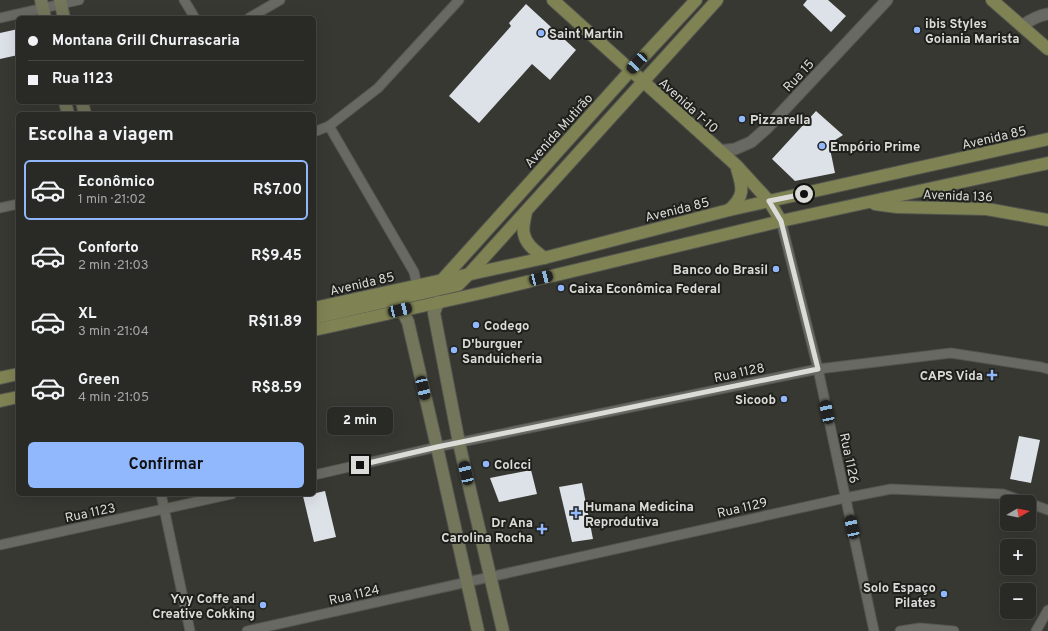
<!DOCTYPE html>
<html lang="pt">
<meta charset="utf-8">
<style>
:root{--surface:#292a26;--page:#31322e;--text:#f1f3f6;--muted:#a5a7a7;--line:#454643;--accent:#91b8fd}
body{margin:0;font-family:Overpass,sans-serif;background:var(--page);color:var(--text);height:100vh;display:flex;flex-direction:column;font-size:15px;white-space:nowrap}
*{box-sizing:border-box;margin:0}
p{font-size:13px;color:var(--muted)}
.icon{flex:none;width:22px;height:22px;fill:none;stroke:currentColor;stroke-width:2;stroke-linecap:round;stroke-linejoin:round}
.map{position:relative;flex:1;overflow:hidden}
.sheet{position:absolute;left:16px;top:112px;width:300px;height:384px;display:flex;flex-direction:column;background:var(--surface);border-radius:6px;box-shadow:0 4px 16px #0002,0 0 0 1px var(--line)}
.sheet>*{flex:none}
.banner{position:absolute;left:16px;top:16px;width:300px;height:88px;border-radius:6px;box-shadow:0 4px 16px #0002,0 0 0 1px var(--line);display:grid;align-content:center;height:88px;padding:0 12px;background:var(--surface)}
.needle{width:26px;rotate:80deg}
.fabs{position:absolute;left:1000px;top:495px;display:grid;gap:8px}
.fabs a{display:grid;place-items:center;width:36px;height:36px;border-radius:6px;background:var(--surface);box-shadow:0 4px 16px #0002,0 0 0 1px var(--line);font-size:20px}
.end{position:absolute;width:18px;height:18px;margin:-9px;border:5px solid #dbdcd8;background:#111;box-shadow:0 0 0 2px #111}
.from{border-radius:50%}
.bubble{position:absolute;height:28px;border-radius:6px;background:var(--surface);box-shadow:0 4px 16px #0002,0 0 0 1px var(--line);font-size:13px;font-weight:700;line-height:28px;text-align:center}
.car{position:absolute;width:12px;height:24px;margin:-12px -6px;border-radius:5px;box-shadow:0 0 3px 1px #0007;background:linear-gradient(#222 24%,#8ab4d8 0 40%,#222 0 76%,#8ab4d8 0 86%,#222 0)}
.banner b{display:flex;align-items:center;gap:14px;height:38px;font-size:15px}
.banner b+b{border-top:1px solid var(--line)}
.banner i{width:10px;height:10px;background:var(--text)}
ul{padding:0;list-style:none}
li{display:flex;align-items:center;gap:12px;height:60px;margin:0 8px 6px;padding:0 4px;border:2px solid transparent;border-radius:6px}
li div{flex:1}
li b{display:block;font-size:15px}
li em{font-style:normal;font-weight:700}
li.active{border-color:var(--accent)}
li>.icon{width:36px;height:36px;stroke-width:1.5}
h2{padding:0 12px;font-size:18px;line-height:48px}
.button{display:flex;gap:8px;margin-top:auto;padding:8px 12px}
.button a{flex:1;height:46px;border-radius:6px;background:var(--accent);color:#111;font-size:16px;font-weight:700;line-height:46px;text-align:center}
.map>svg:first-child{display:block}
.building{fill:#dde1e8}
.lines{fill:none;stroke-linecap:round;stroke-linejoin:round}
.minor-casing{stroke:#54554f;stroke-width:11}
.tertiary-casing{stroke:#54554f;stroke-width:13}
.secondary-casing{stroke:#54554f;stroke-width:14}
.primary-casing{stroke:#54554f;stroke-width:14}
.minor{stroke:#686962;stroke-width:9}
.tertiary{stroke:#686962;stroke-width:11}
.secondary{stroke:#73765a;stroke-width:12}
.primary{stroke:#7f8353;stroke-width:12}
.route{stroke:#dbdcd8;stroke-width:5}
.poi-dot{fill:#91b8fd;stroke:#1f1f1c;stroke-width:1.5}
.labels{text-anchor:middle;stroke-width:4;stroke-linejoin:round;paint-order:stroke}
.poi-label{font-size:13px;font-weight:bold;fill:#dbdcd8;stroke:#1f1f1c;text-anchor:start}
.street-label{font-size:13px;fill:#dbdcd8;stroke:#1f1f1c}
</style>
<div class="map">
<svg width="1048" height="631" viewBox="0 0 1048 631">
<rect width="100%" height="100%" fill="#373832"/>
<g class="building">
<path d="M 807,0 L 828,0 L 846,16 L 831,32 L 803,5 Z"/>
<path d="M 526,4 L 576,50 L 550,80 L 532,64 L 479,123 L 449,96 L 511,26 L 509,23 Z"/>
<path d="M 18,29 L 18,55 L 0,59 L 0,33 Z"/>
<path d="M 816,111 L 843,135 L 829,144 L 835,173 L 795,181 L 772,159 Z"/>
<path d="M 1019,436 L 1040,440 L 1031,483 L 1010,479 Z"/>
<path d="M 531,470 L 537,494 L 499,502 L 490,478 Z"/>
<path d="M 582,483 L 593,539 L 572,542 L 559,487 Z"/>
<path d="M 325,491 L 336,537 L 314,542 L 303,496 Z"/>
</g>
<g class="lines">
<g class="minor-casing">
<g id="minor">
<path d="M 184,0 L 195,18"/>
<path d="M 0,18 L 79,0"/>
<path d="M 249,18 L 280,0"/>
<path d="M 329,126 L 414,272 L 417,285"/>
<path d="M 314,132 L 329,126 L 378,88 L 459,0"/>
<path d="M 0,208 L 18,204"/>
<path d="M 781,221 L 818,369 L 874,631"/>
<path d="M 314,475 L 437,447 L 818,369 L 951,353 L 1041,367 L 1048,369"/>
<path d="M 161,494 L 190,631"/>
<path d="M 1029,503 L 1048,510"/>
<path d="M 0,545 L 232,494"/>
<path d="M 247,631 L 845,498 L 891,489 L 1003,494 L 1026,502"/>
<path d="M 900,631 L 920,628 L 954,631"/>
<path d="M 1036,631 L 1048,610"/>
</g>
</g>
<g class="tertiary-casing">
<g id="tertiary">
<path d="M 1022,26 C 1030,20 1037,16 1048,14"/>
<path d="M 719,151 L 735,149 L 751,142 L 767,128 L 887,0"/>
</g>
</g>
<g class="secondary-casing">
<g id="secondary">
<path d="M 41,0 L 45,18"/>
<path d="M 60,0 L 64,18"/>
<path d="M 65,102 L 68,114"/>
<path d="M 82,102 L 85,114"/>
<path d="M 438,302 L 434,313 L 459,443 L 503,631"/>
<path d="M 401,310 L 405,316 L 408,322 L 437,447 L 478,631"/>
</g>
</g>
<g class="primary-casing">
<g id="primary">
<path d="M 553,0 L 737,166 L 769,201 L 781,221"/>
<path d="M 992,0 L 1048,49"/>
<path d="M 875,204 L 897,207 L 987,209 L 1048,220"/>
<path d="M 729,210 C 745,196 743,188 737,169"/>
<path d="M 526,212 C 525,218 522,228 524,234 C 526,245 536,251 544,258"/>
<path d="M 442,280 L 631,70 L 696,0"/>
<path d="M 314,308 L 544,258 L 729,210 L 1048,139"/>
<path d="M 314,318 L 458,285 L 469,274 L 717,0"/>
<path d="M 314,330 L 481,293 L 781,221 L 1048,163"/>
<path d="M 0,378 L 18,374"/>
<path d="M 0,401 L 18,397"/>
</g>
</g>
<use href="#minor" class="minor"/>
<use href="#tertiary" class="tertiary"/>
<use href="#secondary" class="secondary"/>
<use href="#primary" class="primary"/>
</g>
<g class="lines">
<path class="route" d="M 360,465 L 437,447 L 818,369 L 781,221 L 769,201 L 804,194"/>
</g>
<g class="poi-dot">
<circle cx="917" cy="30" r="4"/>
<circle cx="541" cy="33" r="4"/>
<circle cx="742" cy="119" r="4"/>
<circle cx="822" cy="146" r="4"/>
<circle cx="776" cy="269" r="4"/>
<circle cx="561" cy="288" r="4"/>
<circle cx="476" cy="325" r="4"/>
<circle cx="454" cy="350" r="4"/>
<path d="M990 369h4v4h4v4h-4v4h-4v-4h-4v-4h4z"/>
<circle cx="784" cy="399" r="4"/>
<circle cx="486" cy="464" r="4"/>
<path d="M574 507h4v4h4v4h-4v4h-4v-4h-4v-4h4z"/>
<path d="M540 523h4v4h4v4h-4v4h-4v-4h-4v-4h4z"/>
<circle cx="944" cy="594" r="4"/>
<circle cx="263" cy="605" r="4"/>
</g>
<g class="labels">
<g class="poi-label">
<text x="925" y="28">ibis Styles<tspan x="925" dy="15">Goiania Marista</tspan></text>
<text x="549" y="38">Saint Martin</text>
<text x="750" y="124">Pizzarella</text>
<text x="830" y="151">Empório Prime</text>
<text x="768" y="274" text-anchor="end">Banco do Brasil</text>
<text x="569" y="293">Caixa Econômica Federal</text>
<text x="484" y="330">Codego</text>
<text x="462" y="348">D'burguer<tspan x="462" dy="15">Sanduicheria</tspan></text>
<text x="983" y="380" text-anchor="end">CAPS Vida</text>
<text x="776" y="404" text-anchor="end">Sicoob</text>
<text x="494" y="469">Colcci</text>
<text x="585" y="511">Humana Medicina<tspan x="585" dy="15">Reprodutiva</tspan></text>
<text x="533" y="527" text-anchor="end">Dr Ana<tspan x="533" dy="15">Carolina Rocha</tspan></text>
<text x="936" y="592" text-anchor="end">Solo Espaço<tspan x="936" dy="15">Pilates</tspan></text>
<text x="255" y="603" text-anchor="end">Yvy Coffe and<tspan x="255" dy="15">Creative Cokking</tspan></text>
</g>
<g class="street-label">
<text transform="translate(798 75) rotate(-47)" y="5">Rua 15</text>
<text transform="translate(689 105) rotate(42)" y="5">Avenida T-10</text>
<text transform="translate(558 130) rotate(-48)" y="5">Avenida Mutirão</text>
<text transform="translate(994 137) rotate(-13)" y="5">Avenida 85</text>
<text transform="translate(958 195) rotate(2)" y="5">Avenida 136</text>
<text transform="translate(677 209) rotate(-14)" y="5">Avenida 85</text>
<text transform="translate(362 283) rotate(-13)" y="5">Avenida 85</text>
<text transform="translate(739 372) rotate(-12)" y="5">Rua 1128</text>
<text transform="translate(850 458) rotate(78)" y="5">Rua 1126</text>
<text transform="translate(742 507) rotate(-13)" y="5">Rua 1129</text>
<text transform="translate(90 512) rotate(-12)" y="5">Rua 1123</text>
<text transform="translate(354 594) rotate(-13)" y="5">Rua 1124</text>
</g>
</g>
</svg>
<div class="fabs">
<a><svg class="needle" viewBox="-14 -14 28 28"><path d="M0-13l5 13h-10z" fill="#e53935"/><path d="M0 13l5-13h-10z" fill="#a5a7a7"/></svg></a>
<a>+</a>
<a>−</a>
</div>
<i class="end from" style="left:804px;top:194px"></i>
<i class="end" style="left:360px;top:465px"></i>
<div class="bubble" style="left:327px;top:407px;width:66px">2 min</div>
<i class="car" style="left:637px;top:63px;rotate:223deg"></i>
<i class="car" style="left:541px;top:278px;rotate:76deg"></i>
<i class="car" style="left:400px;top:310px;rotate:77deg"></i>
<i class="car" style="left:423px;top:388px;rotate:167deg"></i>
<i class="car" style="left:827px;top:412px;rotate:348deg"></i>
<i class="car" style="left:466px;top:473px;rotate:347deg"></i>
<i class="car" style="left:852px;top:527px;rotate:348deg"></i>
<div class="banner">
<b><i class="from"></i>Montana Grill Churrascaria</b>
<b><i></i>Rua 1123</b>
</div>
<section class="sheet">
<h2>Escolha a viagem</h2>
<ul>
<li class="active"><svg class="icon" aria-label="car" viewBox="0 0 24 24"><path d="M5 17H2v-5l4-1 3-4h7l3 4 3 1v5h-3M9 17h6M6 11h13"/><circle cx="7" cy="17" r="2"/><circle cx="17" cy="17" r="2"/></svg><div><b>Econômico</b><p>1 min · 21:02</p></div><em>R$7.00</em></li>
<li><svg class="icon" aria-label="car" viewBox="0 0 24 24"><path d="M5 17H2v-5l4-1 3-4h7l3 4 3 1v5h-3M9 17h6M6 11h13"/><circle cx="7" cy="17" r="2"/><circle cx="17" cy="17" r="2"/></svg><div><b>Conforto</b><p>2 min · 21:03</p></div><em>R$9.45</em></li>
<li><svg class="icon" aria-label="car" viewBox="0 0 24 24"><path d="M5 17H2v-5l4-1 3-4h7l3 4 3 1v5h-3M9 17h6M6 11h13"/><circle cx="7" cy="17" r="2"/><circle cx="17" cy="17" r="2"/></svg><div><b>XL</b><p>3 min · 21:04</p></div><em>R$11.89</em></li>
<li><svg class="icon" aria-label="car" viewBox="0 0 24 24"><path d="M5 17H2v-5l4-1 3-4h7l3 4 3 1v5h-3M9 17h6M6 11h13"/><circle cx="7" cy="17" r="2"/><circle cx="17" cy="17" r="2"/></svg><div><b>Green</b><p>4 min · 21:05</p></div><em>R$8.59</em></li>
</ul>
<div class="button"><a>Confirmar</a></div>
</section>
</div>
